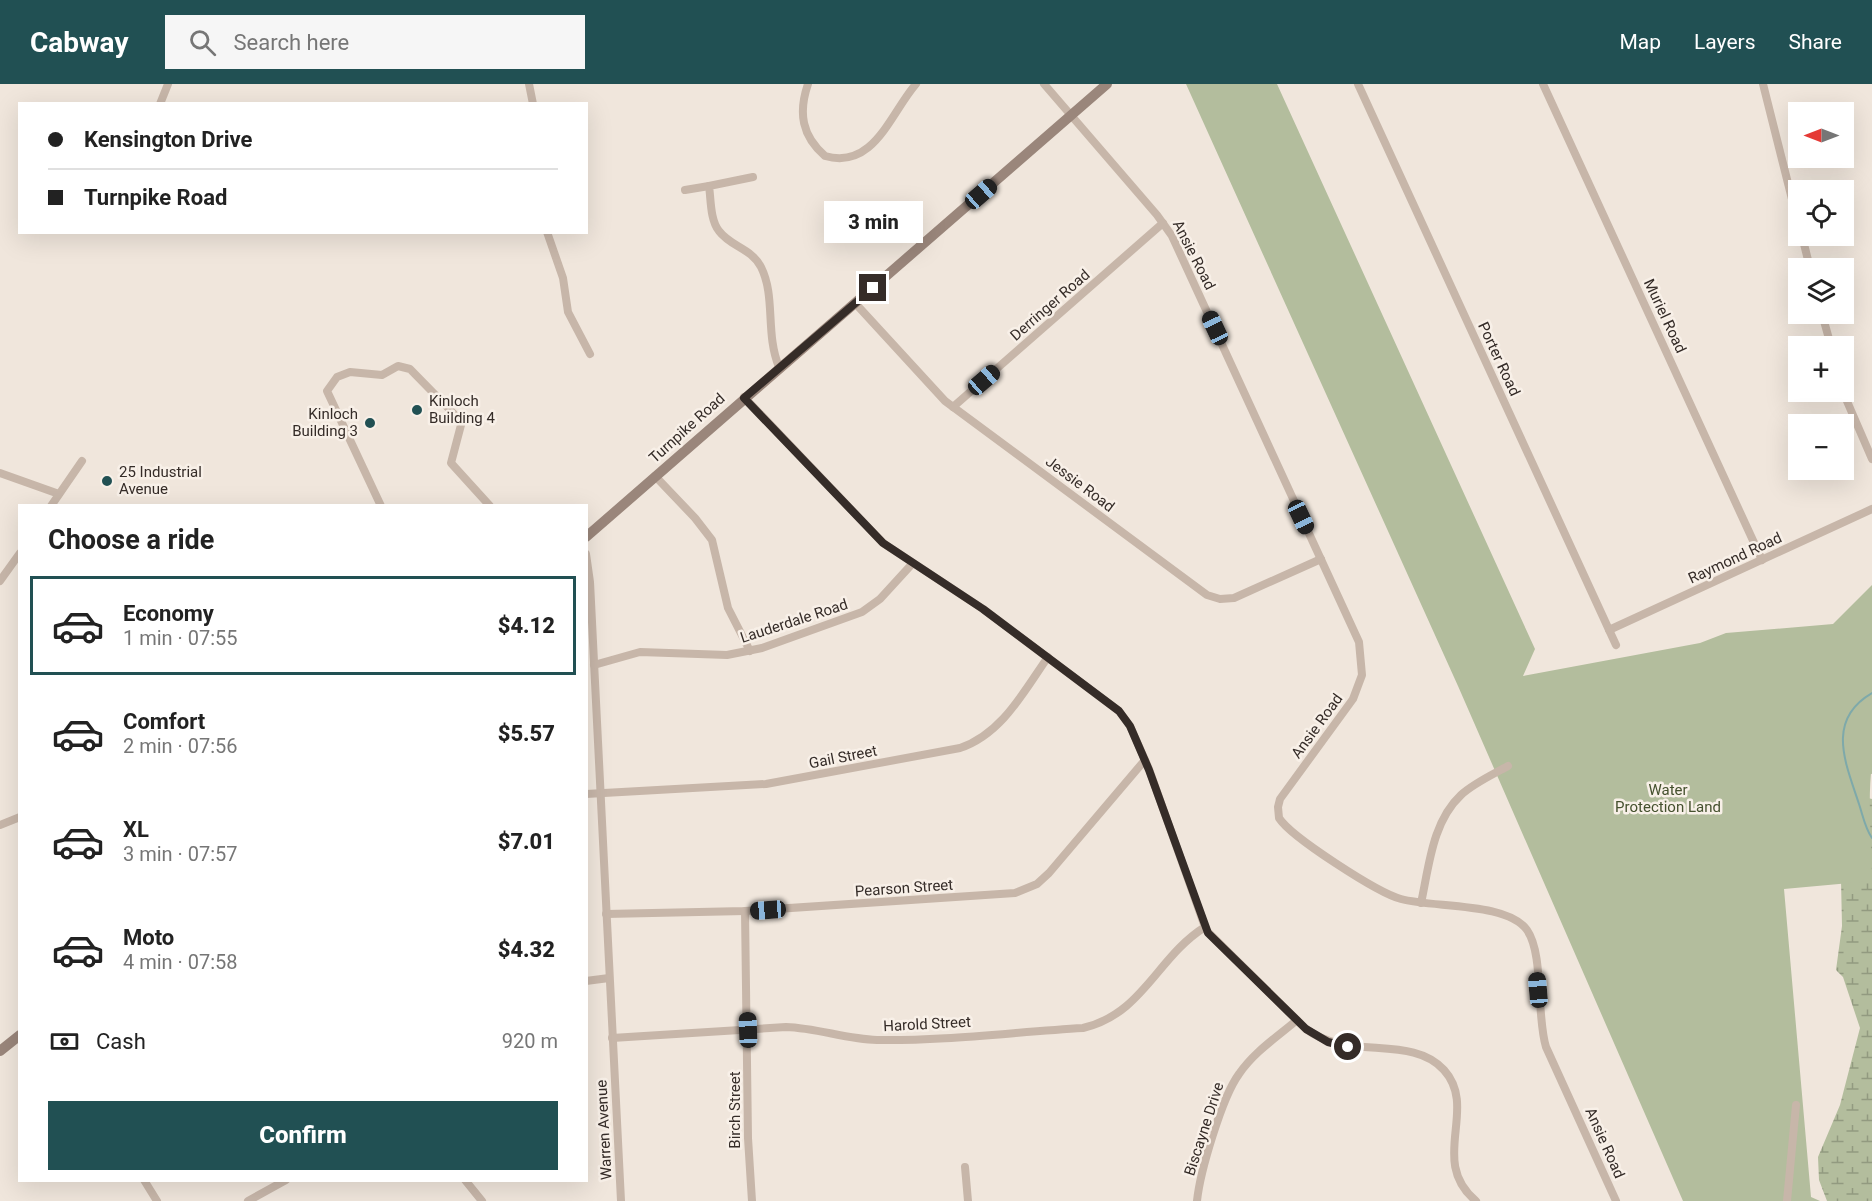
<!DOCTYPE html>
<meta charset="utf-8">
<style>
:root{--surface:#fff;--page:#f6f6f6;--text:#222;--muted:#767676;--line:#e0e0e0;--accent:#215053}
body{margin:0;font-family:Roboto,sans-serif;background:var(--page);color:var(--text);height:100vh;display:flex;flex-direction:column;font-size:22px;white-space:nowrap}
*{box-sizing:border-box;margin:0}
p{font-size:20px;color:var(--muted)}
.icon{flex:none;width:33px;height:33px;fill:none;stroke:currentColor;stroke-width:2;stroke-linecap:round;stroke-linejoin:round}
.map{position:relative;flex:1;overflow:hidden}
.side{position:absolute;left:18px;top:420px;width:570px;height:678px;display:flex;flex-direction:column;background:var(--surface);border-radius:0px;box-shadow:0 6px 24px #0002}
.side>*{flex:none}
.guide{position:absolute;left:18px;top:18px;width:570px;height:132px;border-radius:0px;box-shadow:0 6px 24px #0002;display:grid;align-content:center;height:132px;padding:0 30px;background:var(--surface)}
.needle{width:39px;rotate:270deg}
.tools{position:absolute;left:1788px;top:18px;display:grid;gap:12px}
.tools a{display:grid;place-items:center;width:66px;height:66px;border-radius:0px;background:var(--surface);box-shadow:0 6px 24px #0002;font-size:30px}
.end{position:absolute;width:27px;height:27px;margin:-14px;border:8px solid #352c28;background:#fff;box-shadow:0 0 0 3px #fff}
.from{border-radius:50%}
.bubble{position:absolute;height:42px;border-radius:0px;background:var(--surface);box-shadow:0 6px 24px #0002;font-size:20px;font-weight:800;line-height:42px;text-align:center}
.car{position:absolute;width:18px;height:36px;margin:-18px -9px;border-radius:8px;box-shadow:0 0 4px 2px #0007;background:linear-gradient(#222 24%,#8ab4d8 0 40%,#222 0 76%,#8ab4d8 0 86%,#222 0)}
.guide b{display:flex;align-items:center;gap:21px;height:57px;font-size:22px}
.guide b+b{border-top:2px solid var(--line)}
.guide i{width:15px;height:15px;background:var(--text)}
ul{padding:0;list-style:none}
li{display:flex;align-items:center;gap:18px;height:99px;margin:0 12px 9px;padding:0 18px;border:3px solid transparent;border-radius:0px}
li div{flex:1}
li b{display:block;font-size:22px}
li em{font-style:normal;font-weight:800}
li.active{border-color:var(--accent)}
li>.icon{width:54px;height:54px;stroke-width:1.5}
h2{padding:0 30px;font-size:27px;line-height:72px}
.pay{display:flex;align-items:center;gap:15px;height:66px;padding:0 30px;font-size:22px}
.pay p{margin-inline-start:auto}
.action{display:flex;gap:12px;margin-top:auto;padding:12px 30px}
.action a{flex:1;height:69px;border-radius:0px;background:var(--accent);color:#fff;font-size:24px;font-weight:800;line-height:69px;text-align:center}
header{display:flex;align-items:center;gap:36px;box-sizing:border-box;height:84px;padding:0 30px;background:var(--accent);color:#fff}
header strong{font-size:28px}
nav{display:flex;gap:33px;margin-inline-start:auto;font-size:21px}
.search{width:420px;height:54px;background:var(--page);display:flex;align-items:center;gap:15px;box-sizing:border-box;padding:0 21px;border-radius:0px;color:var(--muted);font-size:22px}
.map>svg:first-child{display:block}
.wetland{fill:url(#wetland-marsh)}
.park{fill:#b3bd9d}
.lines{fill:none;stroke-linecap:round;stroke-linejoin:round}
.stream{stroke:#7ea9aa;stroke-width:2}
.street{stroke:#c7b6a9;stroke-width:8}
.secondary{stroke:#9a867b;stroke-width:10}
.route{stroke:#352c28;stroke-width:8}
.poi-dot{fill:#215053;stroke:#f8f0e8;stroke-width:2}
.labels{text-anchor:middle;stroke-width:5;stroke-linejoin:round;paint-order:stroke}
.street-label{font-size:15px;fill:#352c28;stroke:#f8f0e8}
.poi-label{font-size:15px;fill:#352c28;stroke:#f8f0e8;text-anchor:start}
.park-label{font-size:15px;fill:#45512e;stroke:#f8f0e8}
</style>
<header>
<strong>Cabway</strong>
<div class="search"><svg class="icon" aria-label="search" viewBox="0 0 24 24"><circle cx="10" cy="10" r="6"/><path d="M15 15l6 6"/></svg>Search here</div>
<nav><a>Map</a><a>Layers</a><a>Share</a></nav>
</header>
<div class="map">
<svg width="1872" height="1117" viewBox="0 0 1872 1117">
<defs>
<pattern id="wetland-marsh" width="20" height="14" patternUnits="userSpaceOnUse" patternTransform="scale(1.5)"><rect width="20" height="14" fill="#b3bd9d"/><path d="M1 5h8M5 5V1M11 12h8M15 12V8" fill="none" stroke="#929a80"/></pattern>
</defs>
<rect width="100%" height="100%" fill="#f0e6dc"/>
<path class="wetland" d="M 1872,518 L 1872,690 L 1862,689 L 1868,714 L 1872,715 L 1872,1117 L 1827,1117 L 1819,1096 L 1818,1073 L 1840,1021 L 1860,944 L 1843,893 L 1836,886 L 1842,842 L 1841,796 Z"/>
<path class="park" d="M 1186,0 L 1277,0 L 1535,565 L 1523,592 L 1700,559 L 1726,549 L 1833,540 L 1872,501 L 1872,680 C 1867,719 1872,757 1872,797 L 1784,805 L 1811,1113 L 1820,1117 L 1683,1117 L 1458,602 Z"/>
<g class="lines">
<path class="stream" d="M 1872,609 C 1825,636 1846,680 1859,720 C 1863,732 1865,744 1872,754"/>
<g class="street">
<path d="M 529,0 L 533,20"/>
<path d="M 808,0 C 798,29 802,52 825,72 C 874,86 890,30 916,0"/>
<path d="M 1044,0 L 1157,131 L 1172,152 L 1359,558 L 1362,591 L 1353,615 L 1280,715 L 1278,723 L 1279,734 C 1291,753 1378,809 1401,815 C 1434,824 1507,818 1527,846 C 1544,870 1536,931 1546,963 L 1616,1117"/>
<path d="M 1358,0 L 1616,561"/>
<path d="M 1543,0 L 1762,476"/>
<path d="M 1763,0 L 1798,139"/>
<path d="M 160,20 L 168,0"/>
<path d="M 753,93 L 709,102 C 711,115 710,136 719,147 C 731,163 751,164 761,183 C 776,213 765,249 779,283"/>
<path d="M 685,106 L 709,102"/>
<path d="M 547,148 L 563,194 L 568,228 L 590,270"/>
<path d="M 1802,152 L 1810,184"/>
<path d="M 855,219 L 945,317 L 1207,511 L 1220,515 L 1234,514 L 1321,475"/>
<path d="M 1822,230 L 1831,262"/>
<path d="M 1843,308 L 1872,375"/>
<path d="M 744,313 L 883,459 L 983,525 L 1119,627 L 1130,642 L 1149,685 L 1206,846 L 1306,945 C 1348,977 1412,950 1444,986 C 1479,1025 1428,1077 1476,1117"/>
<path d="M 953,323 L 1163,139"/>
<path d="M 0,389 L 59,410"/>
<path d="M 655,392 L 695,434 L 712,456 L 728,524 L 750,567"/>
<path d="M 51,422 L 82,377"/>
<path d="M 381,422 L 327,307 L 337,293 L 350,288 L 382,291 L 398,282 L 410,285 L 455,331 L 461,341 L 451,379 L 490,422"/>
<path d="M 586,470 L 590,498 L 621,1117"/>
<path d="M 0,497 L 20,469"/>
<path d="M 1609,546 L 1872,425"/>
<path d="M 594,581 L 640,568 L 727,571 L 762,564 L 862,528 L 880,515 L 912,480"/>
<path d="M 586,710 L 766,700 L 960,664 C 1002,650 1024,607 1048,573"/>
<path d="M 0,741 L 20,733"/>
<path d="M 1421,819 C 1429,783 1432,738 1461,711 C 1474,699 1492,691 1508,682"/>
<path d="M 745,827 L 748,1054 L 752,1117"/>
<path d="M 606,830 L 745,827 L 1015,809 L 1037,800 L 1049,789 L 1145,676"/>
<path d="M 586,897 L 609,894"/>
<path d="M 612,954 L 786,943 C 817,944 846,955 877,956 C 945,957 1014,948 1083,944 C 1143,930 1157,873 1205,843"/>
<path d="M 965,1083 L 968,1117"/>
<path d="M 144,1096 L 157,1117"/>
<path d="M 465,1096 L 482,1117"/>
<path d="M 248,1117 L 286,1096"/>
<path d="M 1197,1117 C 1200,1088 1222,1013 1239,990 C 1254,968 1277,953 1297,936"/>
<path d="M 1787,1117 L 1796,1021"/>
</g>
<g class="secondary">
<path d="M 586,453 L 1107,0"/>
<path d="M 0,967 L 20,951"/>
</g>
</g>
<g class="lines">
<path class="route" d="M 873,204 L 744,314 L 883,459 L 983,525 L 1119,627 L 1130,642 L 1149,686 L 1208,849 L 1306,945 L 1328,958 L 1348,963"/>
</g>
<g class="poi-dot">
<circle cx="417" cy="326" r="6"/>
<circle cx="370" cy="339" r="6"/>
<circle cx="107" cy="397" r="6"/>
</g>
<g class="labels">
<g class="street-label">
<text transform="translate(1194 171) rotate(63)" y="5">Ansie Road</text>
<text transform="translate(1050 221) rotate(-41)" y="5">Derringer Road</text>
<text transform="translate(1665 232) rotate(65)" y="5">Muriel Road</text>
<text transform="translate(1499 275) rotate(65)" y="5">Porter Road</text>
<text transform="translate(687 344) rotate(-42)" y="5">Turnpike Road</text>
<text transform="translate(1080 400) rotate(37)" y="5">Jessie Road</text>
<text transform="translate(1735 474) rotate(-25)" y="5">Raymond Road</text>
<text transform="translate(794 537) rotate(-18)" y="5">Lauderdale Road</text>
<text transform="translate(1317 642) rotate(-54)" y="5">Ansie Road</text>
<text transform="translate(843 673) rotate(-11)" y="5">Gail Street</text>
<text transform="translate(904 804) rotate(-4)" y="5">Pearson Street</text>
<text transform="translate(927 940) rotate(-3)" y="5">Harold Street</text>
<text transform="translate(735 1026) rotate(-90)" y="5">Birch Street</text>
<text transform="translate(1204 1045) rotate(-72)" y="5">Biscayne Drive</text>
<text transform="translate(604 1046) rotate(-93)" y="5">Warren Avenue</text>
<text transform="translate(1605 1059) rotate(66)" y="5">Ansie Road</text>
</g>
<g class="poi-label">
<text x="429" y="322">Kinloch<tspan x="429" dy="17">Building 4</tspan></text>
<text x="358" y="335" text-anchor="end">Kinloch<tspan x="358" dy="17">Building 3</tspan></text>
<text x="119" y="393">25 Industrial<tspan x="119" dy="17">Avenue</tspan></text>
</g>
<g class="park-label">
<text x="1668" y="711">Water<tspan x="1668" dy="17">Protection Land</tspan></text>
</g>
</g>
</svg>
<div class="tools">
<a><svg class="needle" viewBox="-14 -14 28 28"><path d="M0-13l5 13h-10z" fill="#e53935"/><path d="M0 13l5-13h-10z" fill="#767676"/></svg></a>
<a><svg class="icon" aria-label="locate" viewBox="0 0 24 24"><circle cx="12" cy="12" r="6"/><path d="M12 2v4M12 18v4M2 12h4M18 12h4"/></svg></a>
<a><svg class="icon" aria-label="layers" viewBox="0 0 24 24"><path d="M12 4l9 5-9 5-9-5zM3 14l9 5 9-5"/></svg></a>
<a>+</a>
<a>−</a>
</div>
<i class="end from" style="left:1348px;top:963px"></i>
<i class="end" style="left:873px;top:204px"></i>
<div class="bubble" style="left:824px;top:117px;width:99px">3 min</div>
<i class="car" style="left:981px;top:110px;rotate:49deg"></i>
<i class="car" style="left:1215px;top:244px;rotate:335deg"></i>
<i class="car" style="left:984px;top:296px;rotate:49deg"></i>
<i class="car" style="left:1301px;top:433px;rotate:155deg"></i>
<i class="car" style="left:768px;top:826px;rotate:266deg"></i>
<i class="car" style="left:1538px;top:906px;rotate:355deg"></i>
<i class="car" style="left:748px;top:946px;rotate:358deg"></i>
<div class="guide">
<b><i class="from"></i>Kensington Drive</b>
<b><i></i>Turnpike Road</b>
</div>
<section class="side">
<h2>Choose a ride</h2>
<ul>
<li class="active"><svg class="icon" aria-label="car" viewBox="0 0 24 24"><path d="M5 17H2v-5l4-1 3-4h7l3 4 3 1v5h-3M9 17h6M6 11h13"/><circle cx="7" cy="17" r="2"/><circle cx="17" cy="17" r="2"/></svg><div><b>Economy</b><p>1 min · 07:55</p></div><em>$4.12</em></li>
<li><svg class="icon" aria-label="car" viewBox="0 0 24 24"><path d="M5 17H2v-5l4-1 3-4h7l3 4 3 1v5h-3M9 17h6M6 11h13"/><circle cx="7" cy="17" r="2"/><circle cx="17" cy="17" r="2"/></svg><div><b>Comfort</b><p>2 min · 07:56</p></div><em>$5.57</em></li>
<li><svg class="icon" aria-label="car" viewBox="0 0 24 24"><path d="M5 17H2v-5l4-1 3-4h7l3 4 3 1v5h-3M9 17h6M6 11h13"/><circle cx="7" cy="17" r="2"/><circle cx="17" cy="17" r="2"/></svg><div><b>XL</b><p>3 min · 07:57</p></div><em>$7.01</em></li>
<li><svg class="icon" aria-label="car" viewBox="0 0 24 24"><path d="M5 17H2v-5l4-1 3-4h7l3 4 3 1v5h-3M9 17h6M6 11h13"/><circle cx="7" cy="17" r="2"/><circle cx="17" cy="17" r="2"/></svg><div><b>Moto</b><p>4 min · 07:58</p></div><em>$4.32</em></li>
</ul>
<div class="pay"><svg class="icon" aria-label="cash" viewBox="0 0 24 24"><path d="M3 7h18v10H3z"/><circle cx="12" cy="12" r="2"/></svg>Cash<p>920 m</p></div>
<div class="action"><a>Confirm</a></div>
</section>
</div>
